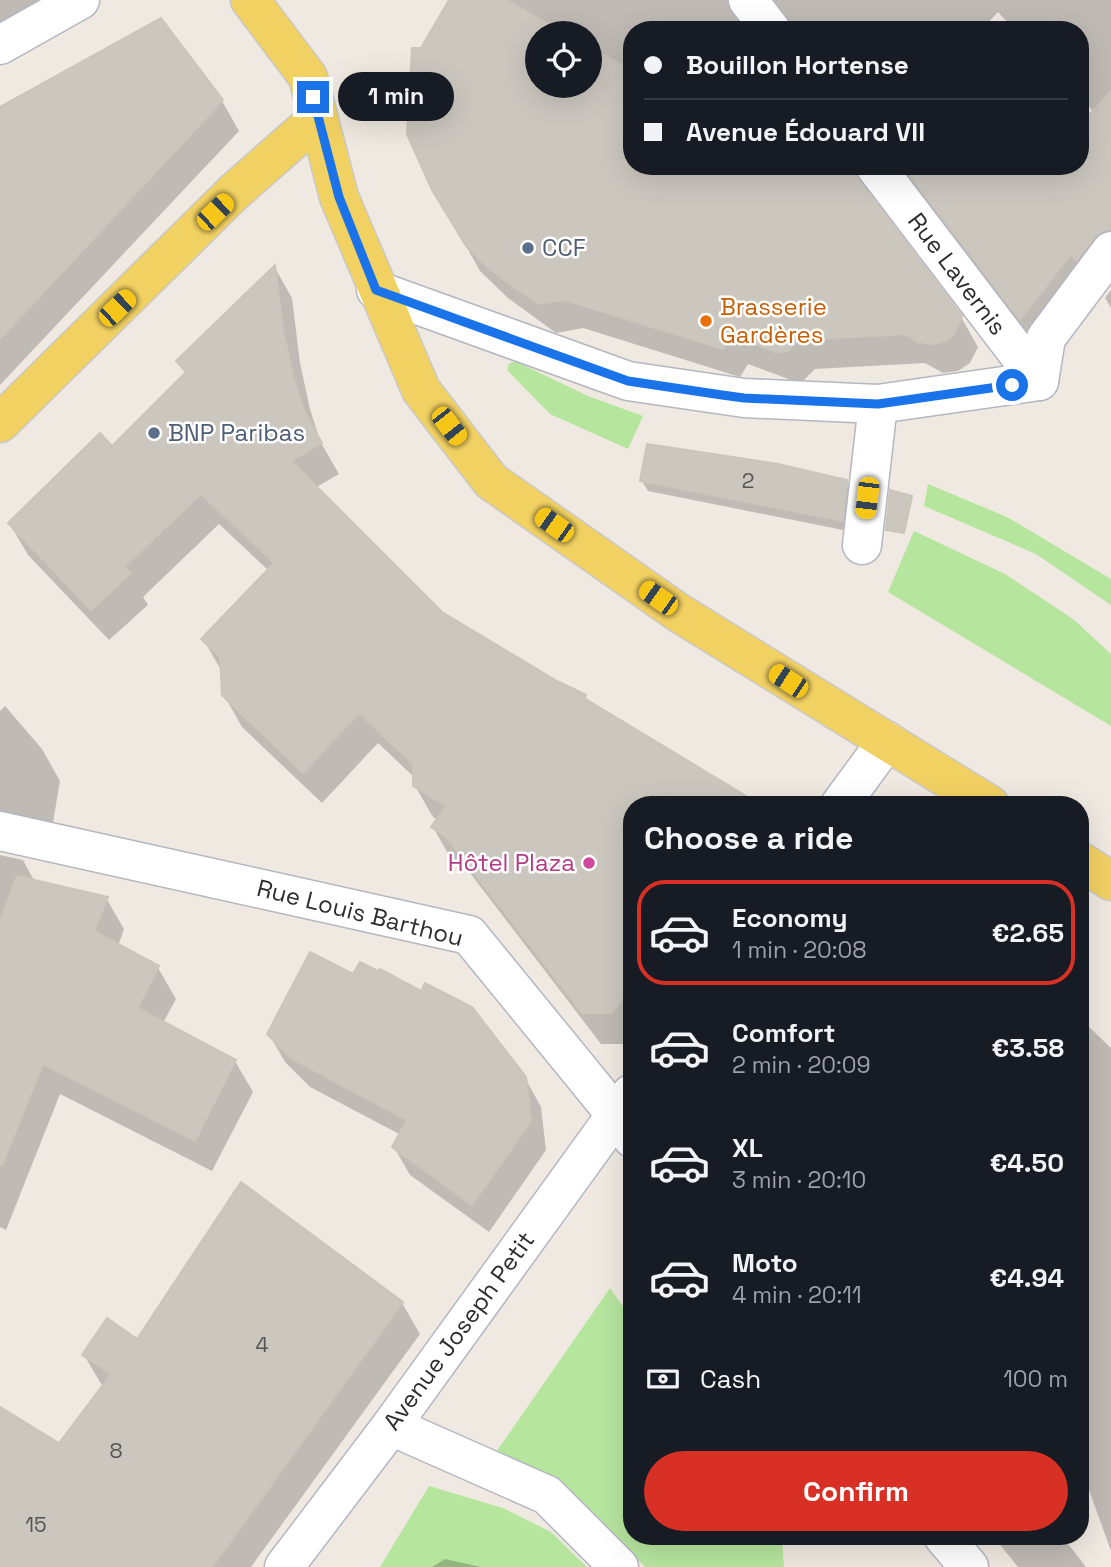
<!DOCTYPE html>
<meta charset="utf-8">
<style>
:root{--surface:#171b24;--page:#242831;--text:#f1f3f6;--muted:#9ea1a6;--line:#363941;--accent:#d93025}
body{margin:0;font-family:"Space Grotesk",sans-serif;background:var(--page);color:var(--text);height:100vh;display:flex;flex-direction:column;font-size:26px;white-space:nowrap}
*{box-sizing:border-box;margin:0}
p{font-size:23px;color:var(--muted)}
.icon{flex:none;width:38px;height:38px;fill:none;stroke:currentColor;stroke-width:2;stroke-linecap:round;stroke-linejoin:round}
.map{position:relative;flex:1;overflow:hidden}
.drawer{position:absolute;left:623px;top:796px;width:466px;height:749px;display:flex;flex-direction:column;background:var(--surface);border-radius:28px;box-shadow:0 7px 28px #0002}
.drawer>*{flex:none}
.banner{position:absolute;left:623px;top:21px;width:466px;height:154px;border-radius:28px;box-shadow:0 7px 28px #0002;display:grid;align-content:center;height:154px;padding:0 21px;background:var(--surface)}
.fabs{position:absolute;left:525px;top:21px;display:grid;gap:14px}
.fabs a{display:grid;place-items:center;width:77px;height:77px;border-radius:50%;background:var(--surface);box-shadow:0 7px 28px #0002;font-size:35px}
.end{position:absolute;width:32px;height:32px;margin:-16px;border:9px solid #1a73e8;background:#fff;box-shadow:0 0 0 4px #fff}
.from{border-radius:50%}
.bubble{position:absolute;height:49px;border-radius:24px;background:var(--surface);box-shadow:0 7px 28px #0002;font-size:23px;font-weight:800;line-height:49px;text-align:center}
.car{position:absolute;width:21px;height:42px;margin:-21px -10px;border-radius:9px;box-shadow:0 0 5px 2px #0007;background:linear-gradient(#f5c518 24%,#345 0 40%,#f5c518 0 76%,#345 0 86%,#f5c518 0)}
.banner b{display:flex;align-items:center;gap:24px;height:66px;font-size:26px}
.banner b+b{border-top:2px solid var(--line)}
.banner i{width:18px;height:18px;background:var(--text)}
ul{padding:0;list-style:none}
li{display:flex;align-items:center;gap:21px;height:105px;margin:0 14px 10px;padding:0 7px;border:4px solid transparent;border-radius:28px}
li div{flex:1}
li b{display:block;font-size:26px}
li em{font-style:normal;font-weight:800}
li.current{border-color:var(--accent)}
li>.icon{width:63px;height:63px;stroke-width:1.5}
h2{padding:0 21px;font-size:32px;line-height:84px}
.pay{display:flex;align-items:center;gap:18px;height:77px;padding:0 21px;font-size:26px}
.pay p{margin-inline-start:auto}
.button{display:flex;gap:14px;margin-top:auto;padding:14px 21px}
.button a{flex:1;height:80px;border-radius:42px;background:var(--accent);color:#fff;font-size:28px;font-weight:800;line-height:80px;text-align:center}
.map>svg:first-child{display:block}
.green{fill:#b6e59e}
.shadow{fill:#0003;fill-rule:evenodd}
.building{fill:#cbc7bf;stroke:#cbc5ba;stroke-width:2}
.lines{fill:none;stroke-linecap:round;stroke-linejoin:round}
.minor-casing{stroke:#b4b7c1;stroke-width:41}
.major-casing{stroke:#c9c9c9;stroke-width:41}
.minor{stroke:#fff;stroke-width:38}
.major{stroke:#f2d163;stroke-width:38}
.route{stroke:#1a73e8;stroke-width:9}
.service-dot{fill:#5c6f8a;stroke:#fff;stroke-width:2.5}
.food-dot{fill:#e8710a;stroke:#fff;stroke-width:2.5}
.hotel-dot{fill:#d1479c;stroke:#fff;stroke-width:2.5}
.labels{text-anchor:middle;stroke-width:5;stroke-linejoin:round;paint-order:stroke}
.number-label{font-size:21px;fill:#555452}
.service-label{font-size:24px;fill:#4e5e75;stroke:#fff;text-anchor:start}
.street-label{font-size:24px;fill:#2e2e2e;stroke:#fff}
.food-label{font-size:24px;fill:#c56008;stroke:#fff;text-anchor:start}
.hotel-label{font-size:24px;fill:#b23c85;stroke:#fff;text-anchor:end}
</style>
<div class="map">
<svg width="1111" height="1567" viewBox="0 0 1111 1567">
<rect width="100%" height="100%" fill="#efe9e1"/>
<g class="green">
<path d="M 515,361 L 588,396 L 643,416 L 628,449 L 550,414 L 507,370 L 509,364 Z"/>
<path d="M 928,484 L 1007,517 L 1111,579 L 1111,605 L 1036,554 L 924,506 Z"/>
<path d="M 914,531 L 1005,574 L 1073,619 L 1111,654 L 1111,726 L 888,592 Z"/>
<path d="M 610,1288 L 632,1319 L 632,1536 L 782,1537 L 784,1567 L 645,1567 L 565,1487 L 492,1458 Z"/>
<path d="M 429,1486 L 503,1508 L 551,1532 L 587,1567 L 380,1567 Z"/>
</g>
<g class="shadow">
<path d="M 0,0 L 53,0 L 0,56 Z"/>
<path d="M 451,0 L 1111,0 L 1111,130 L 1080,97 L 1080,30 L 1015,30 L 998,12 L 981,30 L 794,30 L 784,16 L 743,22 L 743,30 L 632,30 L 632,166 L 1045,166 L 1111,226 L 1111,266 L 1037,347 L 871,188 L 869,198 L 961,317 L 978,347 L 970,363 L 958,371 L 943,373 L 925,363 L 815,369 L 804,380 L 794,381 L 748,364 L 740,377 L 583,328 L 556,333 L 508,298 L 480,271 L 434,189 ZM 537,33 L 590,33 L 590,86 L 537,86 Z"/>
<path d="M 222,101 L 239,131 L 0,385 L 0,109 Z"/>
<path d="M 275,268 L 292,298 L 300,363 L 310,409 L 320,441 L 339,474 L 315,488 L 441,613 L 556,683 L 585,696 L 588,702 L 737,805 L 632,805 L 632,1041 L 630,1044 L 601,1044 L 467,869 L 451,859 L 433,827 L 438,820 L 433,817 L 415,786 L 415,778 L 378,743 L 322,803 L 242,727 L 224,695 L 221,670 L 203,639 L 269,571 L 219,524 L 143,597 L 148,605 L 109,640 L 28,555 L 10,524 L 112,448 L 186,375 L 178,361 Z"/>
<path d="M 1111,290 L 1111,308 L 1105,298 Z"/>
<path d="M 642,481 L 846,482 L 852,493 L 848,531 L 648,491 Z"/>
<path d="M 5,706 L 42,749 L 60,781 L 49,846 L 0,850 L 0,711 Z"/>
<path d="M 0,855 L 23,860 L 35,882 L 106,898 L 124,929 L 118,946 L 158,968 L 176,999 L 163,1023 L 235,1061 L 253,1092 L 212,1171 L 60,1094 L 6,1230 L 0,1227 Z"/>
<path d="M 1080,1018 L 1111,1048 L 1111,1551 L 1080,1465 Z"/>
<path d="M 269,1034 L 525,1078 L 541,1107 L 546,1150 L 489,1232 L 410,1175 L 394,1147 L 401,1135 L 310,1087 L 285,1062 Z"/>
<path d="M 402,1303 L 420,1334 L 251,1567 L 0,1567 L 0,1409 L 60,1445 L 103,1387 L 84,1355 L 137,1342 Z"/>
<path d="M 993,1536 L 1062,1536 L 1086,1567 L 1018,1567 Z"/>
<path d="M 445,1559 L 481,1567 L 432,1567 Z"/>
</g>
<g class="building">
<path d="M 449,0 L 506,0 L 565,33 L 537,33 L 537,86 L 590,86 L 590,47 L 632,71 L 632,166 L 854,166 L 858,179 L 962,316 L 954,334 L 948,340 L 933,344 L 917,342 L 906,334 L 799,340 L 787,351 L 776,352 L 731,335 L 723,349 L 565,300 L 538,304 L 489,269 L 466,246 L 432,190 L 407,134 L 412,48 L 421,48 Z"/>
<path d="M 161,18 L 223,100 L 0,339 L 0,107 Z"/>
<path d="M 1111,91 L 1111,230 L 1102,231 L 1094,237 L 1076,261 L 1071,254 L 1020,320 L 903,166 L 1080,166 L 1080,125 Z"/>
<path d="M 275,265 L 283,330 L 293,376 L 303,408 L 322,443 L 291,461 L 442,612 L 557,681 L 586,695 L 584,698 L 761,805 L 632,805 L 632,986 L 612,1013 L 582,1013 L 447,838 L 431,827 L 446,806 L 413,786 L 413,764 L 359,713 L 303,773 L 222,695 L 220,657 L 201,639 L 274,563 L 201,494 L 124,567 L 131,573 L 91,610 L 8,523 L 100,433 L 112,446 L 186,372 L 176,361 Z"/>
<path d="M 647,444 L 778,464 L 847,480 L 843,521 L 640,481 Z"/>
<path d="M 890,490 L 912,496 L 904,533 L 886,530 Z"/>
<path d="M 17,876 L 108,897 L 94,931 L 159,966 L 138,1008 L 236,1060 L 195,1141 L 43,1064 L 2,1165 L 0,1164 L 0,921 Z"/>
<path d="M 310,952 L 353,974 L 360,962 L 378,971 L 380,969 L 421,991 L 425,983 L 472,1007 L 526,1077 L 531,1121 L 472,1205 L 392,1147 L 407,1120 L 292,1059 L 267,1034 Z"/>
<path d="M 241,1182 L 403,1302 L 212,1567 L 0,1567 L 0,1407 L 59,1443 L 111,1374 L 82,1355 L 107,1318 L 137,1339 Z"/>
</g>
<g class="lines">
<g class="minor-casing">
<g id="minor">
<path d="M 748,0 L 771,30"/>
<path d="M 0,45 L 80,0"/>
<path d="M 875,166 L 1039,381"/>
<path d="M 376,290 L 628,381 L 744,398 L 878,404 L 1039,381"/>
<path d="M 1039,381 L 1046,338 L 1111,251"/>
<path d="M 862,545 L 878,404"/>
<path d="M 840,805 L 887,741"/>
<path d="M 0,831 L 469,935 L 616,1115 L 632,1138"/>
<path d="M 391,1426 L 547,1495 L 619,1567"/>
<path d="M 943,1536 L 969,1567"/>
<path d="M 284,1567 L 391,1426 L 631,1094"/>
</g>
</g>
<g class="major-casing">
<g id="major">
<path d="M 250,0 L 308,77 L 339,197 L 421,390 L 491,481 L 679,613 L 990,805"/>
<path d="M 0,423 L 234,192 L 318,118"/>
<path d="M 1080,861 L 1111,881"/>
</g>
</g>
<use href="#minor" class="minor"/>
<use href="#major" class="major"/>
</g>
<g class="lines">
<path class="route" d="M 313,97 L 339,197 L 376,290 L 628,381 L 722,395 L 744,398 L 878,404 L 1012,385"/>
</g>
<g class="service-dot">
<circle cx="528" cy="248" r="7"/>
<circle cx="154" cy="433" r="7"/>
</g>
<circle class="food-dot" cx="706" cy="321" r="7"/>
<circle class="hotel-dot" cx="589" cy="863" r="7"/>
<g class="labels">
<g class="number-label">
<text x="748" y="488">2</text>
<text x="262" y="1352">4</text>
<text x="116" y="1458">8</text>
<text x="36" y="1532">15</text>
</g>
<g class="service-label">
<text x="542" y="256">CCF</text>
<text x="168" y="441">BNP Paribas</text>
</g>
<g class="street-label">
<text transform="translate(957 274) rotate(53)" y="8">Rue Lavernis</text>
<text transform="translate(360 913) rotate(14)" y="8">Rue Louis Barthou</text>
<text transform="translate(459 1331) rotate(-54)" y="8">Avenue Joseph Petit</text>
</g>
<g class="food-label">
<text x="720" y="315">Brasserie<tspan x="720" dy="28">Gardères</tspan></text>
</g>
<g class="hotel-label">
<text x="575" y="871">Hôtel Plaza</text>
</g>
</g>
</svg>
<div class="fabs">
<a><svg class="icon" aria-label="locate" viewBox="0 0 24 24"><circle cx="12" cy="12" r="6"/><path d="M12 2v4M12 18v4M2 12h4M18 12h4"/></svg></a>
</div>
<i class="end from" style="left:1012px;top:385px"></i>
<i class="end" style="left:313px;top:97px"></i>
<div class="bubble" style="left:338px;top:72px;width:116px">1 min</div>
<i class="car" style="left:215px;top:212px;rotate:46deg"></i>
<i class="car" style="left:117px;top:308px;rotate:46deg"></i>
<i class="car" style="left:449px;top:426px;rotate:142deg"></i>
<i class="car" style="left:867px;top:498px;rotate:187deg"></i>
<i class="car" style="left:554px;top:525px;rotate:305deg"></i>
<i class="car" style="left:658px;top:598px;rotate:305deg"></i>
<i class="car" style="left:788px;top:681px;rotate:303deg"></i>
<div class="banner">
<b><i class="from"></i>Bouillon Hortense</b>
<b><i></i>Avenue Édouard VII</b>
</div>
<section class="drawer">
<h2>Choose a ride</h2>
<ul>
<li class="current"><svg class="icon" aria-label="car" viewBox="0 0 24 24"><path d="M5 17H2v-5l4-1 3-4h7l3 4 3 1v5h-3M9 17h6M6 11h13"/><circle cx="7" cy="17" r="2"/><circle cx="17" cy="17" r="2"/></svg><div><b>Economy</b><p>1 min · 20:08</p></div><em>€2.65</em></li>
<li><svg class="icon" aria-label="car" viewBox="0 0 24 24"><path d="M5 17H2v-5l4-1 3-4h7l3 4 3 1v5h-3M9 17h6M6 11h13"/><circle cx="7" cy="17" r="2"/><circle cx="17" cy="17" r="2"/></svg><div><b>Comfort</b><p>2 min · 20:09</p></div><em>€3.58</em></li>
<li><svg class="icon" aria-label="car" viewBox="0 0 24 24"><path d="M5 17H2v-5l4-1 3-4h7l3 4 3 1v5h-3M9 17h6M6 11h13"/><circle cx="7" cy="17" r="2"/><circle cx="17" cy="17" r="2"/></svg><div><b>XL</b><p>3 min · 20:10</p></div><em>€4.50</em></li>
<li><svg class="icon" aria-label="car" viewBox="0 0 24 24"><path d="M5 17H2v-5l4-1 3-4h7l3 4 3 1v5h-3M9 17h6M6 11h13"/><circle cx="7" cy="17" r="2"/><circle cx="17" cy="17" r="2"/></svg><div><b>Moto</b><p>4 min · 20:11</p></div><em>€4.94</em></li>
</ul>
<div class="pay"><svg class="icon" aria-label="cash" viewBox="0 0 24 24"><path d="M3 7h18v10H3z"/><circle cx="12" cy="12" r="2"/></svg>Cash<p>100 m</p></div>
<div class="button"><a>Confirm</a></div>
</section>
</div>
